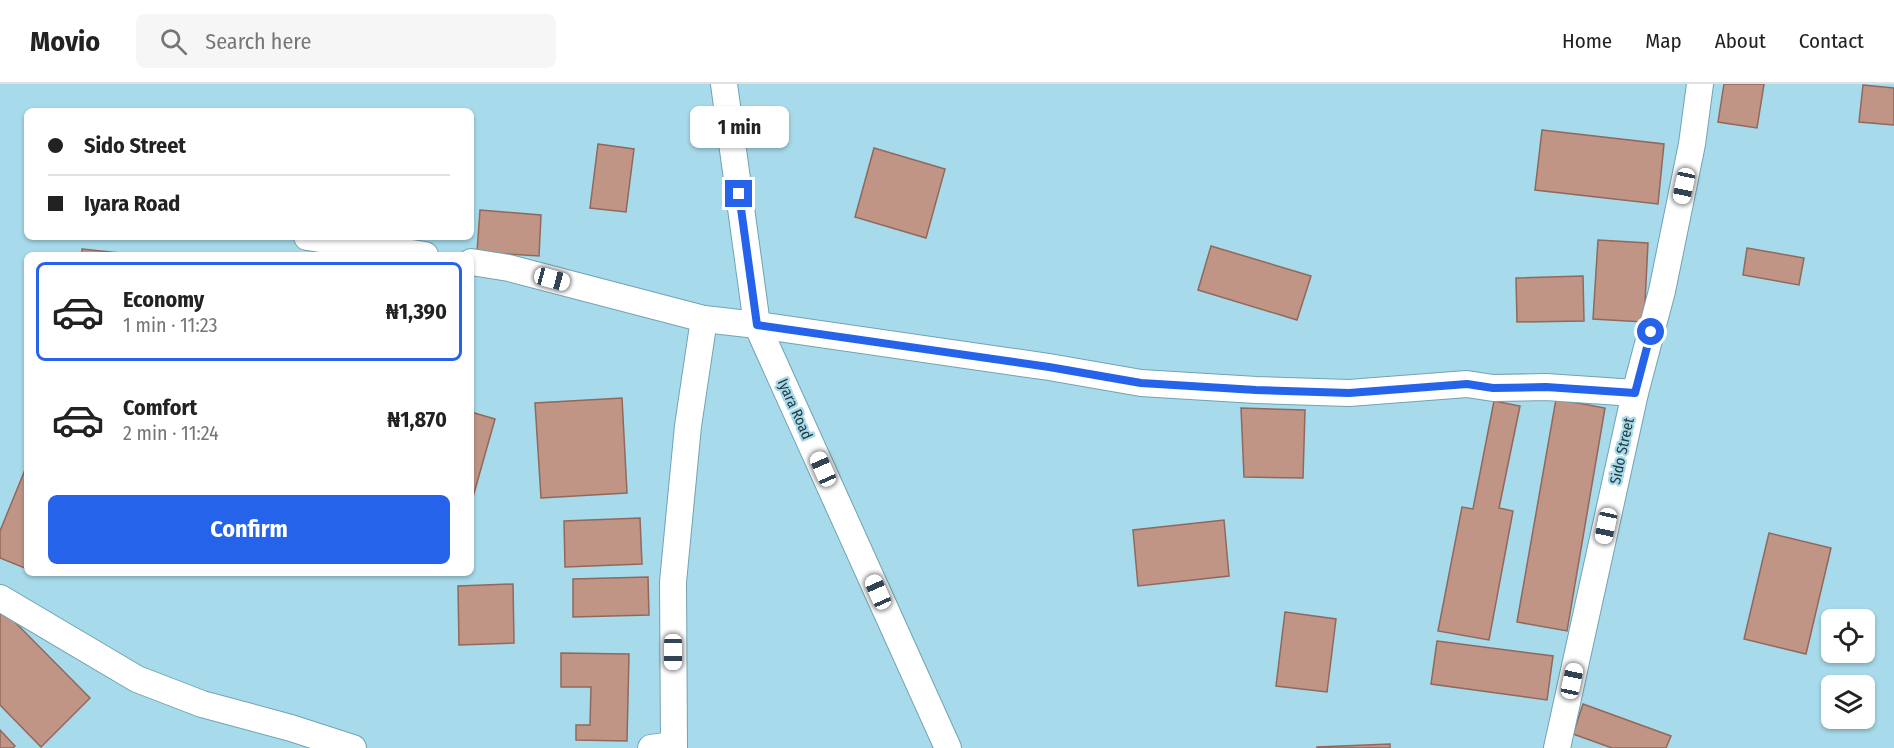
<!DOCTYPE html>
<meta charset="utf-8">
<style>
:root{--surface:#fff;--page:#f6f6f6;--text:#222;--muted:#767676;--line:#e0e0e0;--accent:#2563eb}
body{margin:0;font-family:"Fira Sans Condensed",sans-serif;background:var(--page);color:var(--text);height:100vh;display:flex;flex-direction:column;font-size:22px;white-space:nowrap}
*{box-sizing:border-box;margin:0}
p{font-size:20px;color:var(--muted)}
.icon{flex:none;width:33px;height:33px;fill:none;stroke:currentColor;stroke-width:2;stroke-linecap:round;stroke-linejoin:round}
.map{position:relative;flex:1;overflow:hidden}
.side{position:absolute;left:24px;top:168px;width:450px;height:324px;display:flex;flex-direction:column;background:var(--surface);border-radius:9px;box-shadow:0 2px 4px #0004}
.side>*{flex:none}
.hud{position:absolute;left:24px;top:24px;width:450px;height:132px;border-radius:9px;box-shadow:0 2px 4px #0004;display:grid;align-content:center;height:132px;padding:0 24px;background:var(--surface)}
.buttons{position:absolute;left:1821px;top:525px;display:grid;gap:12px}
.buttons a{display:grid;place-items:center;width:54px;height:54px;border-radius:9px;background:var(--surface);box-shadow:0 2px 4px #0004;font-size:30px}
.end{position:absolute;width:27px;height:27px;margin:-14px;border:8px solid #2563eb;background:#fff;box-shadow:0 0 0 3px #fff}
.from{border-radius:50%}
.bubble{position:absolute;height:42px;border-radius:9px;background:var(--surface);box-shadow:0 2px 4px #0004;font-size:20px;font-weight:700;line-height:42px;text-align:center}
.car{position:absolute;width:18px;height:36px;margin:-18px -9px;border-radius:8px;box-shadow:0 0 4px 2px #0007;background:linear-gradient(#fff 24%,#345 0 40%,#fff 0 76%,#345 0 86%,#fff 0)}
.hud b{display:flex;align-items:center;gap:21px;height:57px;font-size:22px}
.hud b+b{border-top:2px solid var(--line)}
.hud i{width:15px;height:15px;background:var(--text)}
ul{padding:10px 0 0;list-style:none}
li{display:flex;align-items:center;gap:18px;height:99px;margin:0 12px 9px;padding:0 12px;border:3px solid transparent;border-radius:9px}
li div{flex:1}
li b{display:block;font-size:22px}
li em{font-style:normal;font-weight:700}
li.active{border-color:var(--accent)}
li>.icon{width:54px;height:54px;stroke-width:1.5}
.primary-button{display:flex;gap:12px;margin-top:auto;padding:12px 24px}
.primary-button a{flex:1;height:69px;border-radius:9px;background:var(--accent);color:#fff;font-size:24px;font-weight:700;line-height:69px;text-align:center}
header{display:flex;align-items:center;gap:36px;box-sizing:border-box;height:84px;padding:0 30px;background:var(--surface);border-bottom:2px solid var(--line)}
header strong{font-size:28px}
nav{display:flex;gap:33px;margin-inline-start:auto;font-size:21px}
.search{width:420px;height:54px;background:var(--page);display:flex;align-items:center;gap:15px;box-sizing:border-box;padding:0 21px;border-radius:9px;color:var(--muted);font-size:22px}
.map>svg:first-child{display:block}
.building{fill:#c09586;stroke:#91685b;stroke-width:1.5}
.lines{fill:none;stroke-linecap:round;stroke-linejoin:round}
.street-casing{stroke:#71a3b2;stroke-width:28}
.street{stroke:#fff;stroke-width:26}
.route{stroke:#2563eb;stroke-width:8}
.labels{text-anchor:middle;stroke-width:4.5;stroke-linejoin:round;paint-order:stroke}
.street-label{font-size:15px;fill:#24393f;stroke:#a7daea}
</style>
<header>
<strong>Movio</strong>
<div class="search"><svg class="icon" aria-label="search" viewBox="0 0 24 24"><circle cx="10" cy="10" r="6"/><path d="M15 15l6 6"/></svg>Search here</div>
<nav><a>Home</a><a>Map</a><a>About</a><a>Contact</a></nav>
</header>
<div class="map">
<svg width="1894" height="664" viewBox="0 0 1894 664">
<rect width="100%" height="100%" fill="#a7daea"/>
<g class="building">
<path d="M 1724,0 L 1764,0 L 1757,44 L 1718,38 Z"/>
<path d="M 1863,1 L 1894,4 L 1894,41 L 1859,38 Z"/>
<path d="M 1542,46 L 1664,60 L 1658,120 L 1535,106 Z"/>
<path d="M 598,60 L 634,65 L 626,128 L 590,124 Z"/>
<path d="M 874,64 L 945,85 L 926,154 L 855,133 Z"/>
<path d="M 480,126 L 541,131 L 539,172 L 477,168 Z"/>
<path d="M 1598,156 L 1648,159 L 1644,238 L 1593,235 Z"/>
<path d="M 1211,162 L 1311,192 L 1297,236 L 1198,206 Z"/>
<path d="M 1747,164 L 1804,174 L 1799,201 L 1743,191 Z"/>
<path d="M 82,165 L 139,171 L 82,171 Z"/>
<path d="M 1583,192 L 1584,237 L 1517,238 L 1516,194 Z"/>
<path d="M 622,314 L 627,409 L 541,414 L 535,319 Z"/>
<path d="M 1556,315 L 1605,324 L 1567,547 L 1517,538 Z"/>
<path d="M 1494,317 L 1520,322 L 1499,424 L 1513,427 L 1489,556 L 1438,547 L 1462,423 L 1473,425 Z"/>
<path d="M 1241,324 L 1305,326 L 1303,394 L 1244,393 Z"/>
<path d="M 471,328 L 495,335 L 471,420 Z"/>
<path d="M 27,381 L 27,485 L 0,474 L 0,447 Z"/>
<path d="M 640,434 L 642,480 L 565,483 L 564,437 Z"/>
<path d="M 1224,436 L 1229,492 L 1138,502 L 1133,446 Z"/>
<path d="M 1769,449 L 1831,464 L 1806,570 L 1744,555 Z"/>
<path d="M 648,493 L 649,531 L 573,533 L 573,495 Z"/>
<path d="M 513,500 L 514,559 L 459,561 L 458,502 Z"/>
<path d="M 0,523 L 90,614 L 41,663 L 0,621 Z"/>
<path d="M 1285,528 L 1336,535 L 1327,608 L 1276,602 Z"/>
<path d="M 1437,557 L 1553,572 L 1547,616 L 1431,600 Z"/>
<path d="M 561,569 L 629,570 L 627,657 L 576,656 L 576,641 L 590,641 L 591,603 L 561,603 Z"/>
<path d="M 1583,620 L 1671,652 L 1666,664 L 1612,664 L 1573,650 Z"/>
<path d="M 0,646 L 15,662 L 13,664 L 0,664 Z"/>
<path d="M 1390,660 L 1390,664 L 1317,664 L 1317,663 Z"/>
</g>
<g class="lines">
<g class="street-casing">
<g id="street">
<path d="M 724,0 L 757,241 L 948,664"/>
<path d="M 307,153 L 425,171"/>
<path d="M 471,178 L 509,184 L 704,235 L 757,241 L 1049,283 L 1141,299 L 1256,306 L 1349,309 L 1467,300 L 1493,304 L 1546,303 L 1635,309"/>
<path d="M 0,514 L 137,595 L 202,620 L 291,644 L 353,664"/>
<path d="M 651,664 L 673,661"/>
<path d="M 674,664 L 673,498 L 688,342 L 704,235"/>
<path d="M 1557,664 L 1635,309 L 1662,207 L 1692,60 L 1700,0"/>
</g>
</g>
<use href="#street" class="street"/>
</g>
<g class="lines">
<path class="route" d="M 739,110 L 757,241 L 1049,283 L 1141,299 L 1256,306 L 1349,309 L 1467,300 L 1493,304 L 1546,303 L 1635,309 L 1651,248"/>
</g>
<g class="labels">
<g class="street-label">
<text transform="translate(795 325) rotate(66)" y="5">Iyara Road</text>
<text transform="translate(1622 367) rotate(-78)" y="5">Sido Street</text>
</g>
</g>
</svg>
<div class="buttons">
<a><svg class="icon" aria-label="locate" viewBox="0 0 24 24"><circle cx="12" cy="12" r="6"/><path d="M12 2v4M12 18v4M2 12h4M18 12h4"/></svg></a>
<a><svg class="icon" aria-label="layers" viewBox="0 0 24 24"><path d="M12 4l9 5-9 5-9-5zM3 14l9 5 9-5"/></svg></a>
</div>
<i class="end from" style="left:1651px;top:248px"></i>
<i class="end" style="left:739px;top:110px"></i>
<div class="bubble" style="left:690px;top:22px;width:99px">1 min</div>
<i class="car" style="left:1684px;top:102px;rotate:192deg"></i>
<i class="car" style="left:552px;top:195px;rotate:105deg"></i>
<i class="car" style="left:823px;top:385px;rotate:336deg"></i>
<i class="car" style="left:1606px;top:442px;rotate:192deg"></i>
<i class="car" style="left:878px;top:508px;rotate:336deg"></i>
<i class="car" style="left:673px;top:568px;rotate:180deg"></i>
<i class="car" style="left:1572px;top:597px;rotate:12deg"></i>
<div class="hud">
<b><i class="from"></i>Sido Street</b>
<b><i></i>Iyara Road</b>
</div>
<section class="side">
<ul>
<li class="active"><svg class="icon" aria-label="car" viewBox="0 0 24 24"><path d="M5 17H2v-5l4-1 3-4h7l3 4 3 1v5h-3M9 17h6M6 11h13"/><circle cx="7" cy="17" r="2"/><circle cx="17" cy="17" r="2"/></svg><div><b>Economy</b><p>1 min · 11:23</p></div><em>₦1,390</em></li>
<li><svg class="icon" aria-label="car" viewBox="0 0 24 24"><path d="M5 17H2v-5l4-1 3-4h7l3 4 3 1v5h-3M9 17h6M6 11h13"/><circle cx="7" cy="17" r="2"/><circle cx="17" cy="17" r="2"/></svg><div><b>Comfort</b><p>2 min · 11:24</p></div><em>₦1,870</em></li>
</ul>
<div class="primary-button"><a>Confirm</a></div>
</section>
</div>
